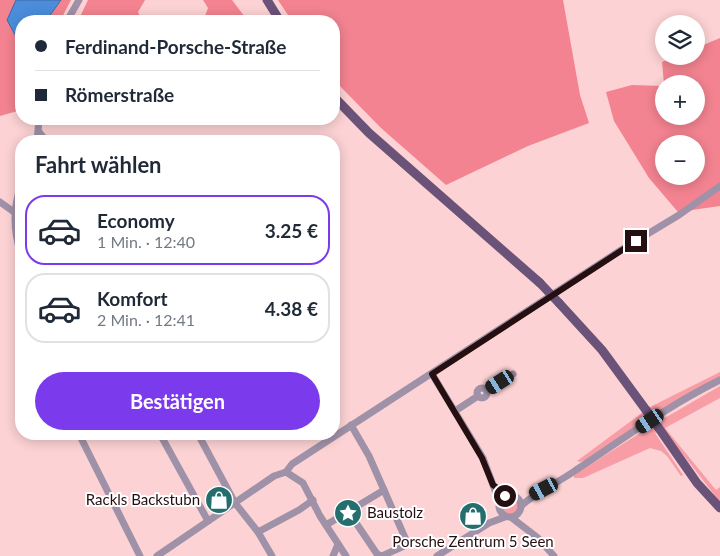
<!DOCTYPE html>
<html lang="de">
<meta charset="utf-8">
<style>
:root{--surface:#fff;--page:#f6f6f7;--text:#1f2937;--muted:#747a83;--line:#e0e1e3;--accent:#7c3aed}
body{margin:0;font-family:Lato,sans-serif;background:var(--page);color:var(--text);height:100vh;display:flex;flex-direction:column;font-size:19px;white-space:nowrap}
*{box-sizing:border-box;margin:0}
p{font-size:16px;color:var(--muted)}
.icon{flex:none;width:28px;height:28px;fill:none;stroke:currentColor;stroke-width:2;stroke-linecap:round;stroke-linejoin:round}
.map{position:relative;flex:1;overflow:hidden}
.side{position:absolute;left:15px;top:135px;width:325px;height:305px;display:flex;flex-direction:column;background:var(--surface);border-radius:20px;box-shadow:0 2px 12px #0003}
.side>*{flex:none}
.top-card{position:absolute;left:15px;top:15px;width:325px;height:110px;border-radius:20px;box-shadow:0 2px 12px #0003;display:grid;align-content:center;height:110px;padding:0 20px;background:var(--surface)}
.controls{position:absolute;left:655px;top:15px;display:grid;gap:10px}
.controls a{display:grid;place-items:center;width:50px;height:50px;border-radius:50%;background:var(--surface);box-shadow:0 2px 12px #0003;font-size:25px}
.end{position:absolute;width:22px;height:22px;margin:-11px;border:6px solid #260f11;background:#fff;box-shadow:0 0 0 2px #fff}
.from{border-radius:50%}
.car{position:absolute;width:15px;height:30px;margin:-15px -8px;border-radius:6px;box-shadow:0 0 4px 1px #0007;background:linear-gradient(#222 24%,#8ab4d8 0 40%,#222 0 76%,#8ab4d8 0 86%,#222 0)}
.top-card b{display:flex;align-items:center;gap:18px;height:48px;font-size:19px}
.top-card b+b{border-top:1px solid var(--line)}
.top-card i{width:12px;height:12px;background:var(--text)}
ul{padding:0;list-style:none}
li{display:flex;align-items:center;gap:15px;height:70px;margin:0 10px 8px;padding:0 10px;border:2px solid var(--line);border-radius:20px}
li div{flex:1}
li b{display:block;font-size:19px}
li em{font-style:normal;font-weight:700}
li.current{border-color:var(--accent)}
li>.icon{width:45px;height:45px;stroke-width:1.5}
h2{padding:0 20px;font-size:22px;line-height:60px}
.action{display:flex;gap:10px;margin-top:auto;padding:10px 20px}
.action a{flex:1;height:58px;border-radius:30px;background:var(--accent);color:#fff;font-size:20px;font-weight:700;line-height:58px;text-align:center}
.map>svg:first-child{display:block}
.green{fill:#f89da5}
.forest{fill:#f38390;fill-rule:evenodd}
.water{fill:#4b8ddb;stroke:#40679e}
.lines{fill:none;stroke-linecap:round;stroke-linejoin:round}
.minor{stroke:#9f91a7;stroke-width:7}
.major{stroke:#6b5278;stroke-width:9}
.major-bridge{stroke:#6b5278;stroke-width:9}
.route{stroke:#260f11;stroke-width:6}
.labels{text-anchor:middle;stroke-width:4;stroke-linejoin:round;paint-order:stroke}
.poi-label{font-size:15px;fill:#260f11;stroke:#fff;text-anchor:end}
</style>
<div class="map">
<svg width="720" height="556" viewBox="0 0 720 556">
<rect width="100%" height="100%" fill="#fcd2d4"/>
<g class="green">
<path d="M 720,372 L 720,379 L 591,458 L 580,462 L 577,461 L 650,407 Z"/>
<path d="M 720,386 L 720,398 L 665,428 L 716,490 L 720,487 L 720,502 L 663,429 L 655,433 L 683,475 L 681,476 L 667,456 L 661,451 L 650,448 L 583,478 L 574,478 L 574,475 L 651,426 Z"/>
<circle cx="510" cy="506" r="8"/>
</g>
<g class="forest">
<path d="M 0,0 L 16,0 L 7,20 L 21,46 L 21,110 L 0,116 Z"/>
<path d="M 61,0 L 71,0 L 60,21 L 46,21 Z"/>
<path d="M 88,0 L 145,0 L 138,12 L 142,21 L 78,21 Z"/>
<path d="M 203,0 L 232,0 L 248,21 L 203,21 L 208,8 Z"/>
<path d="M 278,0 L 563,0 L 580,95 L 589,123 L 528,146 L 446,185 L 381,128 L 334,80 L 334,21 L 292,21 Z"/>
<path d="M 720,38 L 720,206 L 678,212 L 649,178 L 614,121 L 606,92 L 632,85 L 664,86 L 664,116 L 696,116 L 696,84 L 664,84 L 662,62 L 677,56 L 696,56 L 696,48 ZM 664,144 L 696,144 L 696,176 L 664,176 Z"/>
</g>
<path class="water" d="M 16,0 L 61,0 L 46,21 L 21,21 L 21,46 L 7,20 Z"/>
<g class="lines">
<g class="minor">
<path d="M 67,21 L 79,0"/>
<path d="M 39,132 L 46,141"/>
<path d="M 37,141 L 39,119"/>
<path d="M 21,184 C 13,209 13,229 21,255"/>
<path d="M 0,202 L 14,212"/>
<path d="M 432,374 L 483,458 L 499,501"/>
<circle cx="482" cy="393" r="5"/>
<path d="M 487,391 L 513,374"/>
<path d="M 455,411 L 478,396"/>
<path d="M 351,425 L 369,456 L 406,540 L 404,546 L 382,556"/>
<path d="M 79,434 L 140,556"/>
<path d="M 160,434 L 208,521"/>
<path d="M 198,434 L 235,503 L 258,532 L 272,556"/>
<path d="M 286,472 L 292,464 L 621,250 L 679,215 L 720,186"/>
<circle cx="510" cy="506" r="11"/>
<path d="M 521,506 C 537,491 558,483 576,470 C 623,439 669,405 720,380"/>
<path d="M 348,511 L 377,554 L 382,556"/>
<path d="M 512,518 L 538,538 L 554,556"/>
<path d="M 326,525 L 384,490"/>
<path d="M 258,532 L 299,510 L 313,500"/>
<path d="M 157,556 L 274,476 L 286,472 L 303,483 L 320,516 L 346,556"/>
<path d="M 333,556 L 338,544"/>
<path d="M 437,556 L 489,523 L 505,517"/>
</g>
<g class="major">
<path d="M 267,0 L 280,21"/>
<path d="M 334,97 L 369,133 L 540,283"/>
<path d="M 559,303 L 602,350 L 646,410"/>
<path d="M 658,427 L 697,483 L 720,508"/>
</g>
<g class="major-bridge">
<path d="M 540,283 L 559,303"/>
<path d="M 646,410 L 658,427"/>
</g>
</g>
<g class="lines">
<path class="route" d="M 505,496 L 508,495 L 493,485 L 482,458 L 432,374 L 636,241"/>
</g>
<defs>
<g id="shop-disc" transform="scale(1.4375)"><circle r="9.5" fill="#246f6e" stroke="#fff"/><path d="M-5-2.5h2.3a2.7 3.5 0 0 1 5.4 0H5L5.5 6h-11ZM-1.5-2.5h3a1.5 2.3 0 0 0-3 0Z" fill="#fff"/></g>
<g id="sight-disc" transform="scale(1.4375)"><circle r="9.5" fill="#246f6e" stroke="#fff"/><path d="M0-6L1.8-2.2L6-1.7L2.9 1.2L3.7 5.4L0 3.3L-3.7 5.4L-2.9 1.2L-6-1.7L-1.8-2.2Z" fill="#fff"/></g>
</defs>
<g fill-rule="evenodd">
<use href="#shop-disc" x="219" y="500"/>
<use href="#sight-disc" x="348" y="513"/>
<use href="#shop-disc" x="473" y="516"/>
</g>
<g class="labels">
<g class="poi-label">
<text x="200" y="505">Rackls Backstubn</text>
<text x="367" y="518" text-anchor="start">Baustolz</text>
<text x="473" y="547" text-anchor="middle">Porsche Zentrum 5 Seen</text>
</g>
</g>
</svg>
<div class="controls">
<a><svg class="icon" aria-label="layers" viewBox="0 0 24 24"><path d="M12 4l9 5-9 5-9-5zM3 14l9 5 9-5"/></svg></a>
<a>+</a>
<a>−</a>
</div>
<i class="end from" style="left:505px;top:496px"></i>
<i class="end" style="left:636px;top:241px"></i>
<i class="car" style="left:500px;top:382px;rotate:238deg"></i>
<i class="car" style="left:650px;top:421px;rotate:236deg"></i>
<i class="car" style="left:544px;top:489px;rotate:242deg"></i>
<div class="top-card">
<b><i class="from"></i>Ferdinand-Porsche-Straße</b>
<b><i></i>Römerstraße</b>
</div>
<section class="side">
<h2>Fahrt wählen</h2>
<ul>
<li class="current"><svg class="icon" aria-label="car" viewBox="0 0 24 24"><path d="M5 17H2v-5l4-1 3-4h7l3 4 3 1v5h-3M9 17h6M6 11h13"/><circle cx="7" cy="17" r="2"/><circle cx="17" cy="17" r="2"/></svg><div><b>Economy</b><p>1 Min. · 12:40</p></div><em>3.25 €</em></li>
<li><svg class="icon" aria-label="car" viewBox="0 0 24 24"><path d="M5 17H2v-5l4-1 3-4h7l3 4 3 1v5h-3M9 17h6M6 11h13"/><circle cx="7" cy="17" r="2"/><circle cx="17" cy="17" r="2"/></svg><div><b>Komfort</b><p>2 Min. · 12:41</p></div><em>4.38 €</em></li>
</ul>
<div class="action"><a>Bestätigen</a></div>
</section>
</div>
